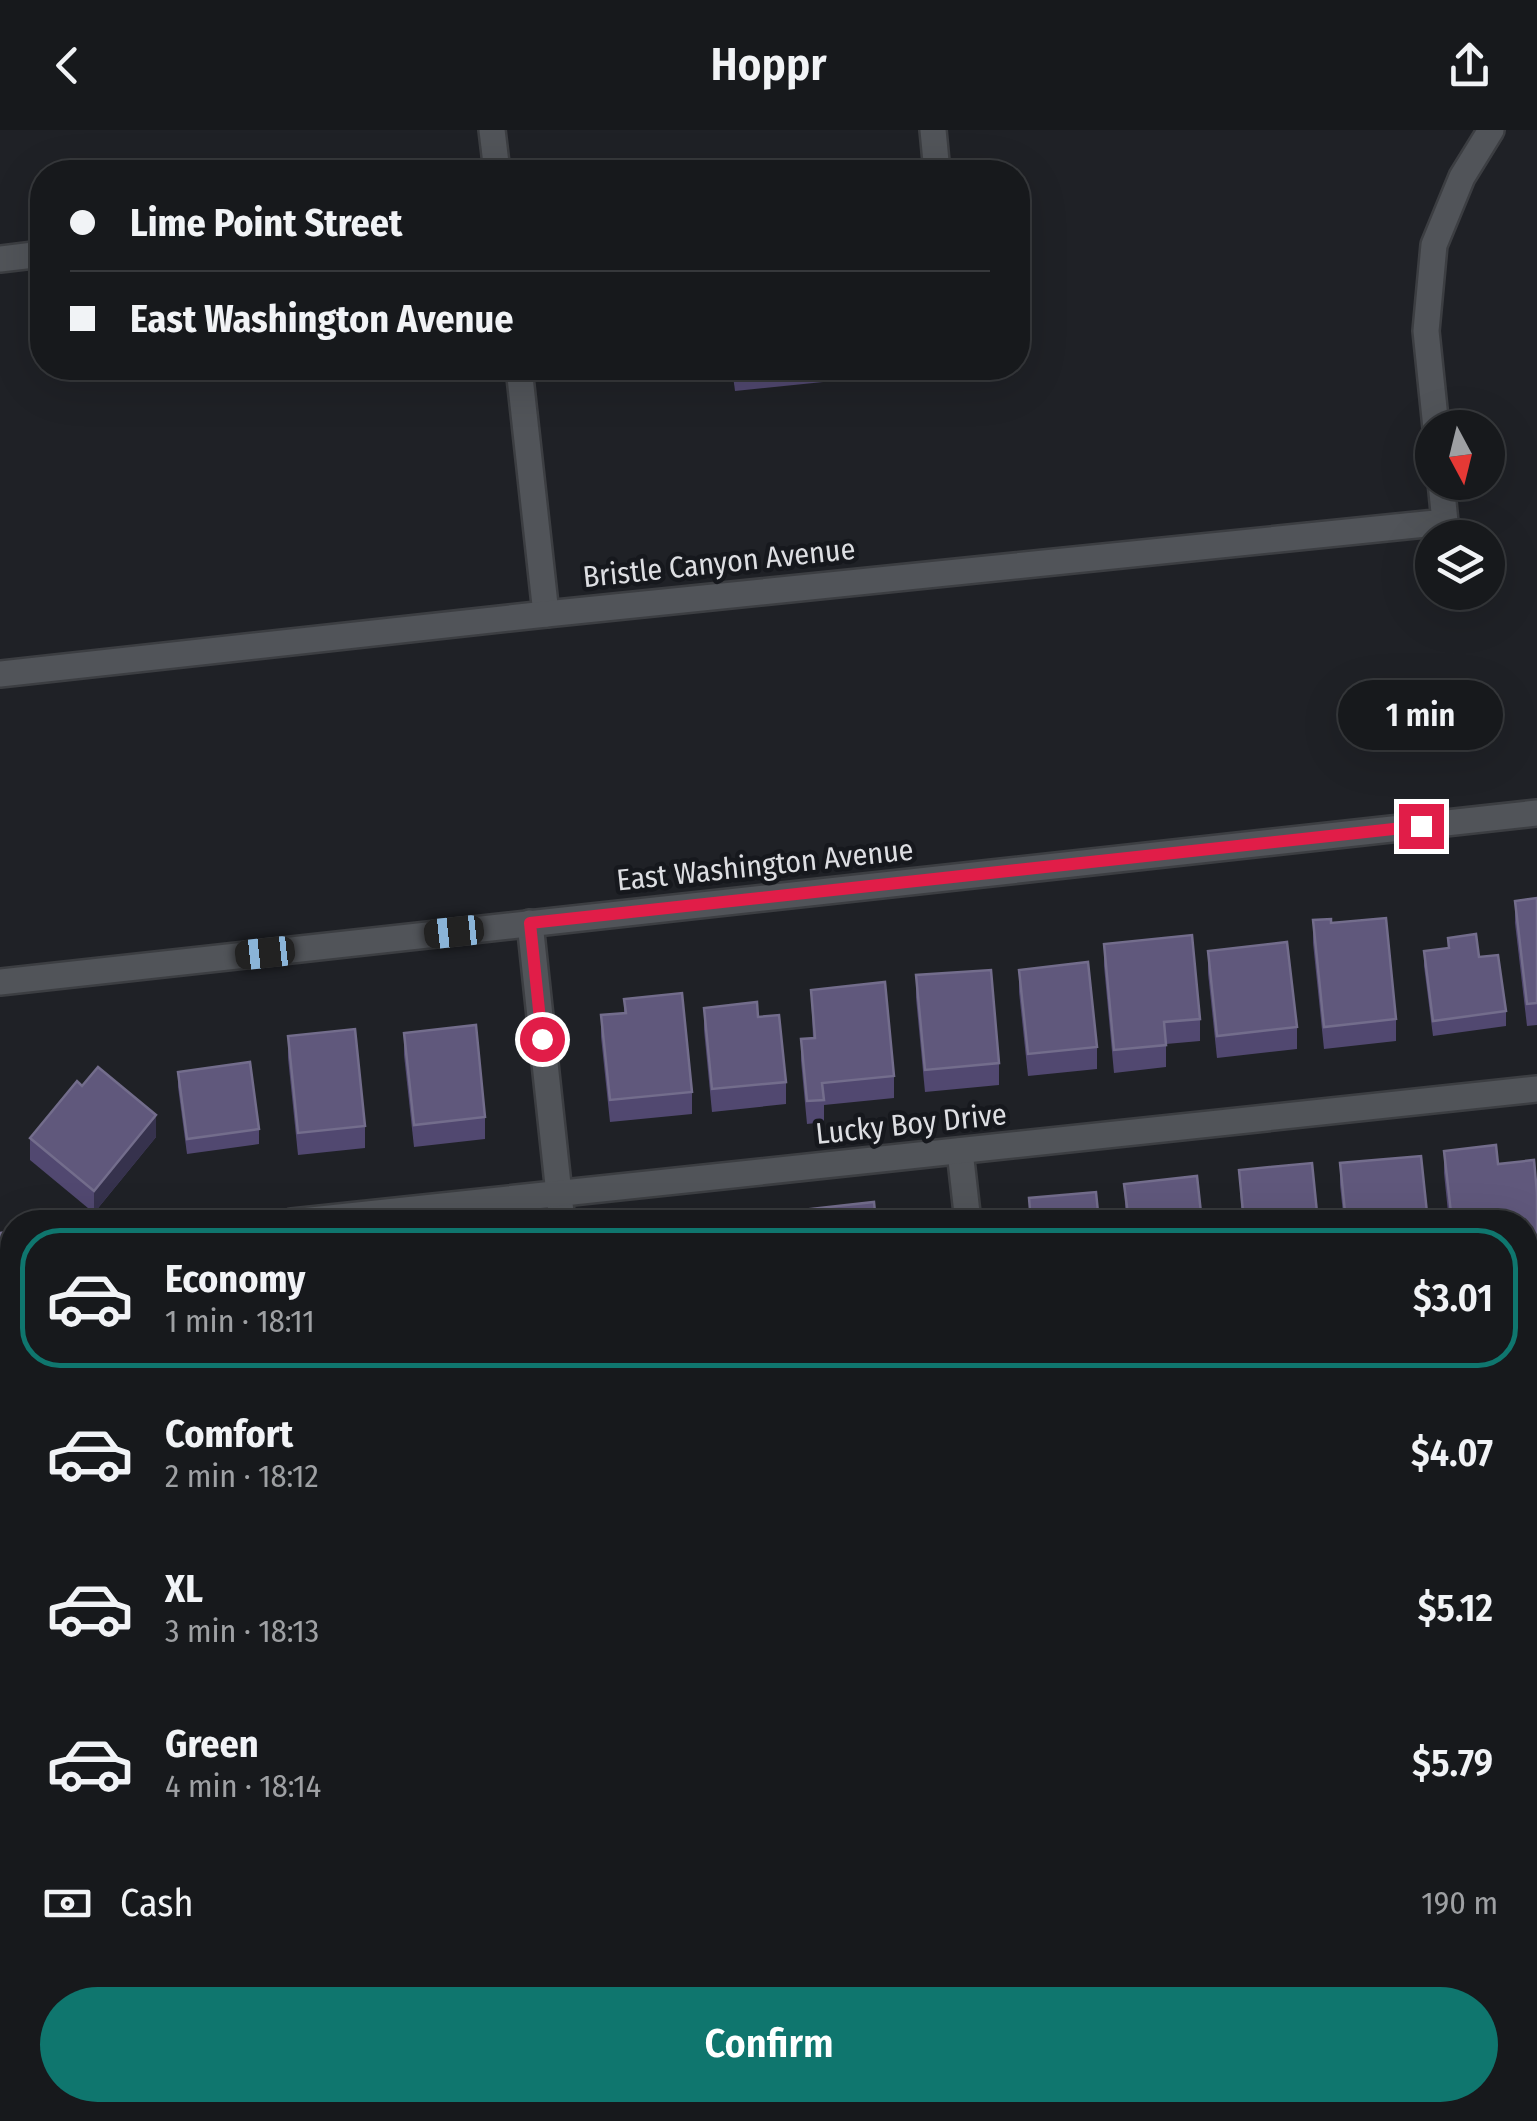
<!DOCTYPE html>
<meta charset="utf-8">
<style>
:root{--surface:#17191c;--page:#242629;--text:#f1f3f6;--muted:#9ea0a3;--line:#36383b;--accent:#0f766e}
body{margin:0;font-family:"Fira Sans Condensed",sans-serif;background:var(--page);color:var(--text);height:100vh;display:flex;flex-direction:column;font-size:38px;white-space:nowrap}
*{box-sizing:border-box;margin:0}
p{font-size:32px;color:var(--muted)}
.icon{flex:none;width:55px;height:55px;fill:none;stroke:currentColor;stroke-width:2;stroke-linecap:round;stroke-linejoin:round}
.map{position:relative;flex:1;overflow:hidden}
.drawer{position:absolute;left:0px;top:1080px;width:1538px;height:912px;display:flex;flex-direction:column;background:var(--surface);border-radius:40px 40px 0 0;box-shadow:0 10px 40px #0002,0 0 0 2px var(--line)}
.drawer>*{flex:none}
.banner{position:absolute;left:30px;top:30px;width:1000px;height:220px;border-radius:40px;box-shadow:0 10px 40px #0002,0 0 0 2px var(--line);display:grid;align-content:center;height:220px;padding:0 40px;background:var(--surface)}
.needle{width:65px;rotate:173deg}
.controls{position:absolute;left:1415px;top:280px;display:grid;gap:20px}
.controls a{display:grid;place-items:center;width:90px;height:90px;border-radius:50%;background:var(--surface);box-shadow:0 10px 40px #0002,0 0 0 2px var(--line);font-size:50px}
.end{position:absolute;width:45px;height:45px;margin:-22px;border:12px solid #e11d48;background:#fff;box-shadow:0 0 0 5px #fff}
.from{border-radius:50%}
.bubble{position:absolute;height:70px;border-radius:35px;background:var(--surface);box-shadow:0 10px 40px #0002,0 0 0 2px var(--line);font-size:32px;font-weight:600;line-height:70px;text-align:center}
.car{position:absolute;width:30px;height:60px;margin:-30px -15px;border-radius:12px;box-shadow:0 0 8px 2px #0007;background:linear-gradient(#222 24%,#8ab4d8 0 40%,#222 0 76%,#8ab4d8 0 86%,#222 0)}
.banner b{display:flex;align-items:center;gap:35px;height:95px;font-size:38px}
.banner b+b{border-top:2px solid var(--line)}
.banner i{width:25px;height:25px;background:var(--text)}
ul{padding:18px 0 0;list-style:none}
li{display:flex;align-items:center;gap:30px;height:140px;margin:0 20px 15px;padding:0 20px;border:5px solid transparent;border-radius:40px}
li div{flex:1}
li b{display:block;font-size:38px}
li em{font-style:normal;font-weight:600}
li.current{border-color:var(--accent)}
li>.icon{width:90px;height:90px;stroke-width:1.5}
.pay{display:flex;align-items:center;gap:25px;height:110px;padding:0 40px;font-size:38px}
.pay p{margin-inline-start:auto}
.cta{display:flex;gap:20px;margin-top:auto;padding:20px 40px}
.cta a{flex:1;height:115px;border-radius:60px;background:var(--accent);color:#fff;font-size:40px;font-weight:600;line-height:115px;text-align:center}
header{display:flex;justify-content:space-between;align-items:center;height:130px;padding:0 40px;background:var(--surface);font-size:45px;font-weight:600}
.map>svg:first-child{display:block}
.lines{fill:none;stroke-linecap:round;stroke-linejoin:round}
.street-casing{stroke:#3c3e42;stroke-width:30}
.secondary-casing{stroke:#3c3e42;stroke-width:30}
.street{stroke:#515459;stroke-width:25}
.secondary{stroke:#515459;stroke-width:25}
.wall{fill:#514870}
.shaded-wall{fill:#36324d}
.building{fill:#60587c;stroke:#736d8c;stroke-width:2.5}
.route{stroke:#e11d48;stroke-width:12}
.labels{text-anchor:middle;stroke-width:9;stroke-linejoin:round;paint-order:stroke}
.street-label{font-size:30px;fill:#dddee2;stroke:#16181d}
</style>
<header><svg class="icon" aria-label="back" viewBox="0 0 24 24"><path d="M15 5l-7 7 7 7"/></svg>Hoppr<svg class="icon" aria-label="share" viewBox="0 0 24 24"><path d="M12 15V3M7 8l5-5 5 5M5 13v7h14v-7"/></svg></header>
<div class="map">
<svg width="1537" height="1991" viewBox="0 0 1537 1991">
<rect width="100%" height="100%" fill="#1f2126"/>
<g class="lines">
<g class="street-casing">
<g id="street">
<path d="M 492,0 L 497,42"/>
<path d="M 933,0 L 937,42"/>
<path d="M 0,129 L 42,124"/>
<path d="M 519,238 L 546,484"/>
<path d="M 1436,298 L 1426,201 L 1434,115 L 1462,47 L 1491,0"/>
<path d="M 0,544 L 546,484 L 1445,392 L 1441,352"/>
<path d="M 530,793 L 562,1092"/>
<path d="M 960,1021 L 968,1092"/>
<path d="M 292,1092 L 1537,959"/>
<path d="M 1525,1385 L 1537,1385"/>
<path d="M 1525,1804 L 1537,1803"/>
<path d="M 267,1980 L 268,1991"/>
<path d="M 657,1980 L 658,1991"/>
<path d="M 1063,1980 L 1064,1991"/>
</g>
</g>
<g class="secondary-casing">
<path id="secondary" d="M 0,852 L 1537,683"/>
</g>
<use href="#street" class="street"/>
<use href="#secondary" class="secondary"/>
</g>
<g class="wall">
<path d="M 732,238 L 960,238 L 735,261 Z"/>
<path d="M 1537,768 L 1537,895 L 1527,896 L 1515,793 L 1515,771 Z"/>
<path d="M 1313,790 L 1331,793 L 1396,889 L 1396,911 L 1324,919 L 1313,813 Z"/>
<path d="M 1448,808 L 1506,881 L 1506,896 L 1433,906 L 1424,836 L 1424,821 L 1448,818 Z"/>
<path d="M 1104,814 L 1200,889 L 1200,911 L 1166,914 L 1166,937 L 1114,943 L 1104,836 Z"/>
<path d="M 1208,821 L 1297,897 L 1297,919 L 1217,928 L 1208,843 Z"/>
<path d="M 1019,840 L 1097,917 L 1097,939 L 1028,946 L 1019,862 Z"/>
<path d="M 916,845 L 999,933 L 999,955 L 925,962 L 916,868 Z"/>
<path d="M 811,860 L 894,946 L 894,968 L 824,975 L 824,992 L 807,994 L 801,931 L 801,909 L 813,908 Z"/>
<path d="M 624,869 L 692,962 L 692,984 L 610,992 L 601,907 L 601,885 L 624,883 Z"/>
<path d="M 704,878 L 758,887 L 786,952 L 786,974 L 712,982 L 704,900 Z"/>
<path d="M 404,903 L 485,987 L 485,1009 L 414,1017 L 404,925 Z"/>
<path d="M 288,906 L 365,996 L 365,1018 L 298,1025 L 288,928 Z"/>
<path d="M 178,942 L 259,999 L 259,1014 L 187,1024 L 178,957 Z"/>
<path d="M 156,1007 L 94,1083 L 30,1030 L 30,1008 Z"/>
<path d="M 1444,1021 L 1537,1063 L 1537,1138 L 1525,1140 L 1525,1092 L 1449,1092 L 1444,1043 Z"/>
<path d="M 1340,1033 L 1428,1092 L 1344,1092 L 1340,1055 Z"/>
<path d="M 1239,1040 L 1318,1092 L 1242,1092 Z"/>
<path d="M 1124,1054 L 1202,1092 L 1126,1092 Z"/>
<path d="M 12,1101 L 12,1201 L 7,1163 L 0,1164 L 0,1103 Z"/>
<path d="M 1537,1190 L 1537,1297 L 1525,1298 L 1525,1191 Z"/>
<path d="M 1525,1434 L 1537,1451 L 1537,1560 L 1525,1562 Z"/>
<path d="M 1537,1611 L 1537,1739 L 1525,1741 L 1525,1613 Z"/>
<path d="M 1537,1855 L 1537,1965 L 1528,1965 L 1525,1936 L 1525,1856 Z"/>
<path d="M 85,1980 L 114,1980 L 86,1983 Z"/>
<path d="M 334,1980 L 426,1980 L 426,1991 L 336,1991 Z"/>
<path d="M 529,1980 L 577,1980 L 530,1985 Z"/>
<path d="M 724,1980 L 826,1980 L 826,1991 L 725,1991 Z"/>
<path d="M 1282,1980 L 1383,1980 L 1383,1991 L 1283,1991 Z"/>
</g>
<path class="shaded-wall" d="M 156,985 L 156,1007 L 94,1083 L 94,1061 Z"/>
<g class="building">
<path d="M 734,238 L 820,238 L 735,246 Z"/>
<path d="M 1537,768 L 1537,873 L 1527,874 L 1515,771 Z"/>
<path d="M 1386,788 L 1396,889 L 1324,897 L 1313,790 L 1331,789 L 1331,793 Z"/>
<path d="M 1476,804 L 1479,827 L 1498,825 L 1506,881 L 1433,891 L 1424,821 L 1449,818 L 1448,808 Z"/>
<path d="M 1192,805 L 1200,889 L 1164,892 L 1166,915 L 1114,920 L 1104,814 Z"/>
<path d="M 1287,812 L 1297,897 L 1217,906 L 1208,821 Z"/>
<path d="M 1088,832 L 1097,917 L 1028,924 L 1019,840 Z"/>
<path d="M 991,840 L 999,933 L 925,940 L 916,845 Z"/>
<path d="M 885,852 L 894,946 L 822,953 L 824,970 L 807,971 L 801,909 L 815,908 L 811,860 Z"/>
<path d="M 682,863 L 692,962 L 610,970 L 601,885 L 626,883 L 624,869 Z"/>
<path d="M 757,872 L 758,887 L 779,885 L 786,952 L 712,959 L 704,878 Z"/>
<path d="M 476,895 L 485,987 L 414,995 L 404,903 Z"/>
<path d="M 355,899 L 365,996 L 298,1003 L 288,906 Z"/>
<path d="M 250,932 L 259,999 L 187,1009 L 178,942 Z"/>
<path d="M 98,937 L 156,985 L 94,1061 L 30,1008 L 77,951 L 82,956 Z"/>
<path d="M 1496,1015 L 1498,1034 L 1534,1030 L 1537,1063 L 1537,1116 L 1525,1117 L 1525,1092 L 1452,1092 L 1444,1021 Z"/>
<path d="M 1421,1026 L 1428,1092 L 1346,1092 L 1340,1033 Z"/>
<path d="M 1312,1033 L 1318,1092 L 1244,1092 L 1239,1040 Z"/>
<path d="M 1197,1046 L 1202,1092 L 1129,1092 L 1124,1054 Z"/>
<path d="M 1096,1062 L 1099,1092 L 1031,1092 L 1029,1068 Z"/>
<path d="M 874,1072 L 876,1092 L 793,1092 L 792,1081 Z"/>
<path d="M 12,1101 L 12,1179 L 7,1141 L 0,1142 L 0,1103 Z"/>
<path d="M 1537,1190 L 1537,1275 L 1525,1276 L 1525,1191 Z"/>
<path d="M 1535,1432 L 1537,1451 L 1537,1538 L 1525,1539 L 1525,1434 Z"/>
<path d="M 1537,1611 L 1537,1717 L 1525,1718 L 1525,1613 Z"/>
<path d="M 1537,1855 L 1537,1943 L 1528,1943 L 1525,1914 L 1525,1856 Z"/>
<path d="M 337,1980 L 426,1980 L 426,1985 L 382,1991 L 339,1991 Z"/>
<path d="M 726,1980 L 760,1980 L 727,1984 Z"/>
<path d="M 902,1980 L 996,1980 L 997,1991 L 903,1991 Z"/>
<path d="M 1130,1980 L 1201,1980 L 1202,1991 L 1131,1991 Z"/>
<path d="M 1285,1980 L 1334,1980 L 1285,1986 Z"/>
</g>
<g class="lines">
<path class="route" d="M 542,909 L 530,793 L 1421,696"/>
</g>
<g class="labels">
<g class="street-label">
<text transform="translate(719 433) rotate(-6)" y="10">Bristle Canyon Avenue</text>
<text transform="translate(765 735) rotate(-6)" y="10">East Washington Avenue</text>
<text transform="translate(911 994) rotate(-6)" y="10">Lucky Boy Drive</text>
</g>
</g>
</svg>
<div class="controls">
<a><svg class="needle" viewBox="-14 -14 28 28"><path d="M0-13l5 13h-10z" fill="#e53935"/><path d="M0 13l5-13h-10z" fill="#9ea0a3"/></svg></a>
<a><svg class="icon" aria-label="layers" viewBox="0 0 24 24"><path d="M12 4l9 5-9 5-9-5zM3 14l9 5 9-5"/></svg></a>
</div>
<i class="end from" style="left:542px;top:909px"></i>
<i class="end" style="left:1421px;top:696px"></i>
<div class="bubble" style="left:1338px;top:550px;width:165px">1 min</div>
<i class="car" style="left:454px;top:802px;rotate:264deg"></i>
<i class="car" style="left:265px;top:823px;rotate:264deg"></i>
<div class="banner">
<b><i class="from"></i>Lime Point Street</b>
<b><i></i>East Washington Avenue</b>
</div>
<section class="drawer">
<ul>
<li class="current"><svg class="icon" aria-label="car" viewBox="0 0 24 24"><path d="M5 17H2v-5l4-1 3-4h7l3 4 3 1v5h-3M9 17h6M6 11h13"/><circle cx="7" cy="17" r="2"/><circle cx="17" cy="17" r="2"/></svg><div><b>Economy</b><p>1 min · 18:11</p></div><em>$3.01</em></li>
<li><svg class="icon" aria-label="car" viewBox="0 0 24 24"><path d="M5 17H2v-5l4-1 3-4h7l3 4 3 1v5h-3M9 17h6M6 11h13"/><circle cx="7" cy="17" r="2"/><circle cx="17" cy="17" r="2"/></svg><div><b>Comfort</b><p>2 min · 18:12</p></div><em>$4.07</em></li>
<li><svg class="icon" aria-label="car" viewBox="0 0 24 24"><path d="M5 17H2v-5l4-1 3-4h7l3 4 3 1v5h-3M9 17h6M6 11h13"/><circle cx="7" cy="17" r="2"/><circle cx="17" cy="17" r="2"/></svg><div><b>XL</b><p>3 min · 18:13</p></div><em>$5.12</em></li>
<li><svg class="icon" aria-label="car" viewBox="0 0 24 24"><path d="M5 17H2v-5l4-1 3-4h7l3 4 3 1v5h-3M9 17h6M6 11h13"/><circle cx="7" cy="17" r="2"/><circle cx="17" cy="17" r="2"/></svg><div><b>Green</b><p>4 min · 18:14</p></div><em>$5.79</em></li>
</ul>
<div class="pay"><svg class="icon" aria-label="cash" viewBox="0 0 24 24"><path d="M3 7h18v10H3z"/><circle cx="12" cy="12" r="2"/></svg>Cash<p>190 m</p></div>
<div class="cta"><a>Confirm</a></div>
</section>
</div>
